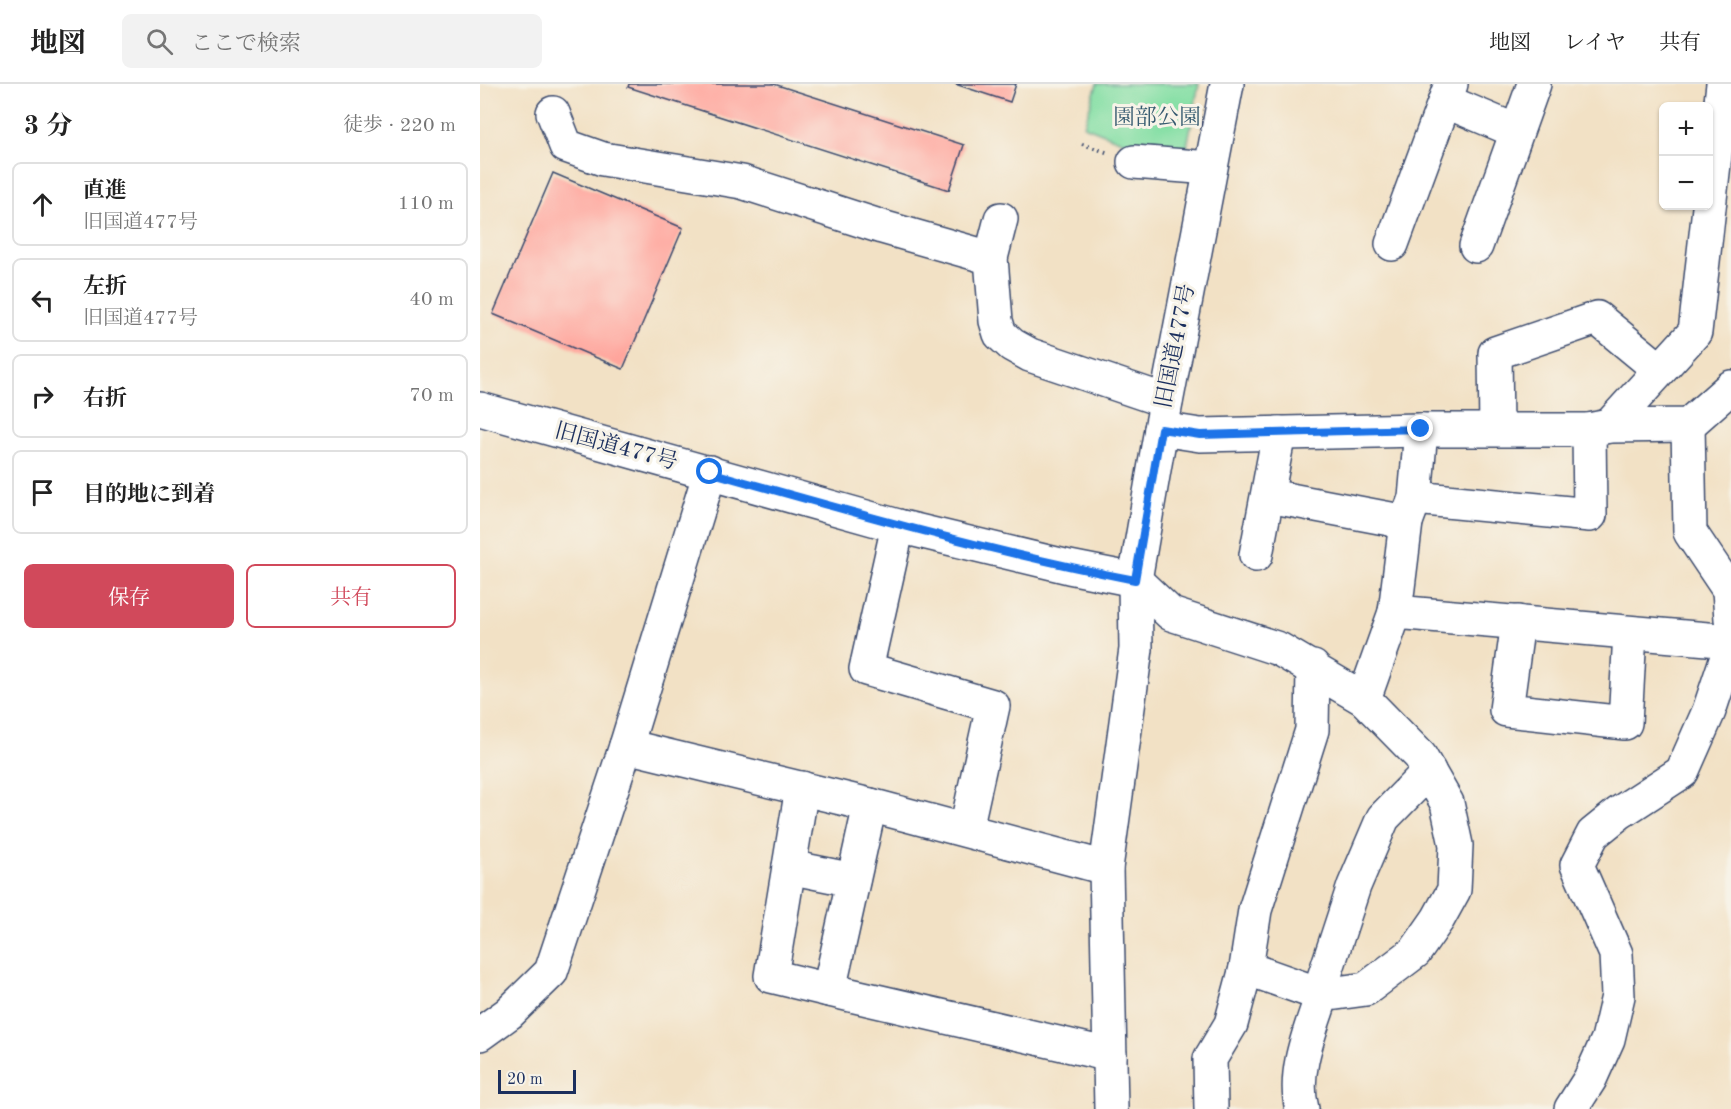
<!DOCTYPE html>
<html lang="ja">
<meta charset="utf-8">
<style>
body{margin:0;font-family:"Old Standard TT","Noto Serif JP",serif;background:#f2f2f2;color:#222}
.controls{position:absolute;right:18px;top:18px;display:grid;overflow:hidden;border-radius:9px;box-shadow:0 2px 4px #0004}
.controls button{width:54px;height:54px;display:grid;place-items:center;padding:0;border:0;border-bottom:2px solid #e0e0e0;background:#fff;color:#222;font:30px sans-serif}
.scale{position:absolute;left:18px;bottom:15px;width:78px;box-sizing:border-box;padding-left:6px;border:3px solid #1b2f5e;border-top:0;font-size:16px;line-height:21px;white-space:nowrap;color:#1b2f5e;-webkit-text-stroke:4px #f7f3e8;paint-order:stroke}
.stop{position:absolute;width:18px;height:18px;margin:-14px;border:4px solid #1a73e8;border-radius:50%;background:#fff}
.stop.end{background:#1a73e8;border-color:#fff;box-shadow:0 2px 6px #0008}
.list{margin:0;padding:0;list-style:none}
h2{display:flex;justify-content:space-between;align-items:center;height:78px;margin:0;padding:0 24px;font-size:26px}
h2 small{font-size:20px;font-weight:400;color:#767676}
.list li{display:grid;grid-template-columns:39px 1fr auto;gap:18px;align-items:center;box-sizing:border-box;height:84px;margin:0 12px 12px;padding:0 12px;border:2px solid #e0e0e0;border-radius:9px}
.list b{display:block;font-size:22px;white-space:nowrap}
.list p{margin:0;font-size:20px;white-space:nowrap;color:#767676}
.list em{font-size:20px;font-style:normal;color:#767676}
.actions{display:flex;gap:12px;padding:18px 24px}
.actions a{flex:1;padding:14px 0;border:2px solid #d1495b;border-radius:9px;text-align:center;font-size:21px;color:#d1495b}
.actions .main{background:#d1495b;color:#fff}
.icon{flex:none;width:33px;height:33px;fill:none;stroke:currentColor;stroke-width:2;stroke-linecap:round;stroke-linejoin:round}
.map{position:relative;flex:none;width:1251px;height:1025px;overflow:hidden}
header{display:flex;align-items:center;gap:36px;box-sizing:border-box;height:84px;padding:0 30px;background:#fff;border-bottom:2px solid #e0e0e0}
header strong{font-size:28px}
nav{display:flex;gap:33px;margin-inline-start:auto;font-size:21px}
.search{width:420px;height:54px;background:#f2f2f2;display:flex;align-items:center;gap:15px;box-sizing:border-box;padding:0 21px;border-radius:9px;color:#767676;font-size:22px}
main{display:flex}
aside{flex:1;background:#fff}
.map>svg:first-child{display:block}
.green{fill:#85dfa5;stroke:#508782;stroke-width:1.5}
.building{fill:#ffa59c}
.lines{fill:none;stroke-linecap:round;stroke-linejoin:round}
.minor-casing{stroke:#3b4a6d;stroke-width:36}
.path{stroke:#3b4a6d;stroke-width:4;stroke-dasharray:1.5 4.5;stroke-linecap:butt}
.minor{stroke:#fff;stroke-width:33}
.route{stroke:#1a73e8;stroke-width:8}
.labels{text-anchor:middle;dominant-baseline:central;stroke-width:6;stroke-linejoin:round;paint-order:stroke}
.park-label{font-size:22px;fill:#365b70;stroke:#f7f3e8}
.street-label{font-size:22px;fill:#1b2f5e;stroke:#f7f3e8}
</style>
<header>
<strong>地図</strong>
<div class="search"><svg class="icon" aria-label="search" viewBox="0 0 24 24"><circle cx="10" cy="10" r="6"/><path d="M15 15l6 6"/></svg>ここで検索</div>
<nav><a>地図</a><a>レイヤ</a><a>共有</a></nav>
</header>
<main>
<aside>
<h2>3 分<small>徒歩 · 220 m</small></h2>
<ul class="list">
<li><svg class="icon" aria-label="ahead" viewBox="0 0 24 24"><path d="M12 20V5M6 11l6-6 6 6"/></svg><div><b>直進</b><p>旧国道477号</p></div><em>110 m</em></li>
<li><svg class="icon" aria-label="left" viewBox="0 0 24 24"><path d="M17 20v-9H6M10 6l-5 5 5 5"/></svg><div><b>左折</b><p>旧国道477号</p></div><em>40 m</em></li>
<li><svg class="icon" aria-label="right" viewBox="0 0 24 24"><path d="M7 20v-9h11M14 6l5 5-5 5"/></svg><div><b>右折</b></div><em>70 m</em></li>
<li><svg class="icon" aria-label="arrive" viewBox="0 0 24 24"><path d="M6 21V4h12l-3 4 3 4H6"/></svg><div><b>目的地に到着</b></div></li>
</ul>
<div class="actions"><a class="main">保存</a><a>共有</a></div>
</aside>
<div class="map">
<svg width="1251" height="1025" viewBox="0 0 1251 1025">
<rect width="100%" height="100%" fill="#f7f3e8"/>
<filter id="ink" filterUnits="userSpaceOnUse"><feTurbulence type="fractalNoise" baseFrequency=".0167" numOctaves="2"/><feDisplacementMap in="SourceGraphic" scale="12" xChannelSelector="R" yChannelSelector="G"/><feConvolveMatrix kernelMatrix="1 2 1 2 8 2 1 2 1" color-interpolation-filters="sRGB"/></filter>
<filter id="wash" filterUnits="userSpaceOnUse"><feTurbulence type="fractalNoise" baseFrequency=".008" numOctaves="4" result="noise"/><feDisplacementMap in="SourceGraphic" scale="24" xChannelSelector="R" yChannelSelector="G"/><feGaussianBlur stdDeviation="1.35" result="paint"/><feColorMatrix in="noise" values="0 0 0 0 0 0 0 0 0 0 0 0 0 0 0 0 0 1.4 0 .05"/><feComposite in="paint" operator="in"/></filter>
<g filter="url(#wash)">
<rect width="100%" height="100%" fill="#f2e1c5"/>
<path class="green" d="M617,0H719L705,73L657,63L604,42Z"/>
<g id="blocks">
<g class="building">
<path d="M149,0H294L484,61L469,106L148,3Z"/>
<path d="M475,0H536L530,18Z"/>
<path d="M73,89L203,144L143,285L13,230Z"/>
</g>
</g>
</g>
<g filter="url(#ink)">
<use href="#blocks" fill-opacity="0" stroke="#3b4a6d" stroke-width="1.5"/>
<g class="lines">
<defs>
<g id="minor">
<path d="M965,17L1036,47"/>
<path d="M73,29L86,62L123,75L262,98L402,143L511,174"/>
<path d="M654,78L730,84"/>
<path d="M521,135L511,174L516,237L520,250L532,261L550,271L686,317"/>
<path d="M912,160L971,0"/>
<path d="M996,162L1054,0"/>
<path d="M0,325L418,442L589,483L655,496"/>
<path d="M1208,341L1210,448L1249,506L1251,535"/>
<path d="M1129,342L1215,248L1243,0"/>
<path d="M681,345L720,351L941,346H1109L1129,342L1208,341L1251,303"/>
<path d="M1016,345L1015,269L1117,234L1180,286"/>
<path d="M941,346L935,414L926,438L915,528L1251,557"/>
<path d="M789,412L926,438"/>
<path d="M935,414L1110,431L1109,346"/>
<path d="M418,442L386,585L513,622L486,745"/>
<path d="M776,471L799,349"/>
<path d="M655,496L691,530L799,565L884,615L940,672L967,719L976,761L974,806L958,835L935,868L886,905L842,911C831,945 812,988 822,1025"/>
<path d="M1038,538L1026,626L1145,639L1150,549"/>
<path d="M833,583L832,646L775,826L766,884L842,911"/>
<path d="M884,615L915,528"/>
<path d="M146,662L390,721L626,784"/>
<path d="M322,704L291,892L349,906"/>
<path d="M390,721L349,906L630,971"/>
<path d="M309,783L373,796"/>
<path d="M839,909L874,802L903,734L949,687"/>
<path d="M0,950L29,929L71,888L146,662L230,388"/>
<path d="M631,1025L626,784L656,565L655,496L681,345L747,0"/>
<path d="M731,1025L730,975L751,940L766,884"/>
<path d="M1091,1025L1110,995L1128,955L1138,912L1136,870L1097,781L1113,750L1139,729L1202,688L1229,627L1251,561"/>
</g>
</defs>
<use href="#minor" class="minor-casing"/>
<path class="path" d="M602,60L629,69"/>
<use href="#minor" class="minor"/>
</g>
</g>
<g class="lines" filter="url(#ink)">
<path class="route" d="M230,388C371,428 511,468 655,496L681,345L720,351L941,345"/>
</g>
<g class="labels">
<g class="park-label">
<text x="677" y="34">園部公園</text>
</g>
<g class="street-label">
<text transform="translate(696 262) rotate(-79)">旧国道477号</text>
<text transform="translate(136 363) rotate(15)">旧国道477号</text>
</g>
</g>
</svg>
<div class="controls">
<button>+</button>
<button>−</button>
</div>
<div class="scale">20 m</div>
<div class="stop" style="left:230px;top:388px"></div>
<div class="stop end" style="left:941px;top:345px"></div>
</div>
</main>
